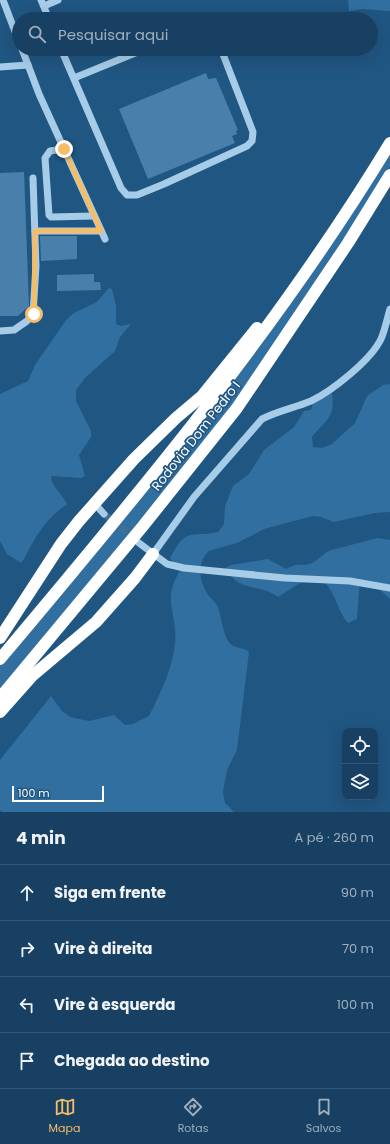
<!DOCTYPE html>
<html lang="pt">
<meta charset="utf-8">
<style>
body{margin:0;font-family:Poppins,sans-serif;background:#254b6b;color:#f1f3f6}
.controls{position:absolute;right:12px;bottom:12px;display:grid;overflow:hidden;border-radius:8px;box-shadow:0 4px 16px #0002}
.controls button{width:36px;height:36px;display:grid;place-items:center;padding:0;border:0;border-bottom:1px solid #365977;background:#184062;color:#f1f3f6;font:20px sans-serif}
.scale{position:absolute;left:12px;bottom:10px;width:92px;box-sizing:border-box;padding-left:4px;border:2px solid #fff;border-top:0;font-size:11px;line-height:14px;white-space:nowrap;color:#fff;-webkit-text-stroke:3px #205682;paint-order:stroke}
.stop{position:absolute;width:12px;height:12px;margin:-9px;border:3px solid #f6bd68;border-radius:50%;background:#fff}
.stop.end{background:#f6bd68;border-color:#fff;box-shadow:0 1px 4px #0008}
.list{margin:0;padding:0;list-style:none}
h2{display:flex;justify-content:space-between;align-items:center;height:52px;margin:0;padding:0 16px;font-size:17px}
h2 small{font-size:13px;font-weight:400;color:#9fafbe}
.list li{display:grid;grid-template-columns:26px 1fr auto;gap:12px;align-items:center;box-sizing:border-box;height:56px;padding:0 16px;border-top:1px solid #365977}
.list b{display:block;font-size:15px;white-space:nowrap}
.list em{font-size:13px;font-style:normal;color:#9fafbe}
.icon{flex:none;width:22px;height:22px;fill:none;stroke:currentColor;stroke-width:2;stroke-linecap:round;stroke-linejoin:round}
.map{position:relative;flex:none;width:390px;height:812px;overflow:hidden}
.search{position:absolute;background:#184062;box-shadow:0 4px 16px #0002;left:12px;right:12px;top:12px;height:44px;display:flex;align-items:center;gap:10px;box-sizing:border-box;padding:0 14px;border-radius:22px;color:#9fafbe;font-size:15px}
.sheet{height:276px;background:#184062}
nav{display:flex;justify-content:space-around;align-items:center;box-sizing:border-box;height:56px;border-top:1px solid #365977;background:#184062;font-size:11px;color:#9fafbe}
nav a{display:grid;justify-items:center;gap:2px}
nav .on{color:#f6bd68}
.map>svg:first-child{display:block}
.green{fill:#306f9f}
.building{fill:#4980ab}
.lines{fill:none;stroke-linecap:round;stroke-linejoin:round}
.minor-tunnel{stroke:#416f95;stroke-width:7;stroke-dasharray:7 3.5;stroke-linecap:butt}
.minor{stroke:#a7cce8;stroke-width:7}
.highway{stroke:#fff;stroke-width:12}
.route{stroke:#f6bd68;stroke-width:5}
.labels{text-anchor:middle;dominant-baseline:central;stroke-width:3.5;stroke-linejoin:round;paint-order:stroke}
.street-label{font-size:13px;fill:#fff;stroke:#205682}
</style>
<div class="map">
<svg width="390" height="812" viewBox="0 0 390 812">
<rect width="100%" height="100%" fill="#205682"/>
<g class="green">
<path d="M348,0H390V11L362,9L349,11Z"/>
<path d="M390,149V167L376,191L230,411L0,693V665L137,500Z"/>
<path d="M109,288L112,289L116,306V324L121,326L131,324L120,337L115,351L86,377L76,390V401L91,431V437L79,455L85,476L81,478L51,476C51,487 63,494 67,504C52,515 41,527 32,544C28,550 26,557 21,563L7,554L0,541V394L28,381L35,365L66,320L74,313L97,302Z"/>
<path d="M390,384V512L375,513L334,522L321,517L313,516L264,529L237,543L209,551C196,563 199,582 209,596C212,600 217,603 218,608C222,618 223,639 232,645C238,649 244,647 249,652L237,750L227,770L223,792L225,803L234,812H2L0,810V760L51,696L62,711L70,717L89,721L114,715L125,725L133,724L149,716C160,695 173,667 175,643C178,614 161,600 180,571L170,558C187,526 190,538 218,532L224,524L225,506L233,486L249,474L264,450L294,427L304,411L311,410L315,398L322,392L332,394C336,417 325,421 312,437L313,447L322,448L332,444L355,423L367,396L383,385Z"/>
<path d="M378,538L390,540V599L377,587L360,580L357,619L348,623C336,609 336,591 321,579L300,583L278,597C265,586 246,590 234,579C231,577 229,573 226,570L227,567L231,565L268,559L286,569C298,562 302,567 312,563C319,560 323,553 331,550Z"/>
</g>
<g class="building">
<path d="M206,73L208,79L216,78L238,130L236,131L237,134L232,136L235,143L148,179L119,109Z"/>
<path d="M24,172L29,306L18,316H0V173Z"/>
<path d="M40,236H77V259L41,261Z"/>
<path d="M94,274V282H100L101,290L57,291V275Z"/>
</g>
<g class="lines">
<path class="minor-tunnel" d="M104,514L135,539"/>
<g class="minor">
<path d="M3,0L19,42"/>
<path d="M41,0L49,19"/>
<path d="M44,6L58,0"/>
<path d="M22,49L39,94L105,239"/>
<path d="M61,49L121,188L127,195H137L164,184L247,146L252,141L253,132L221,49"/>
<path d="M0,67L28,65"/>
<path d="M74,78L145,49"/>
<path d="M64,149L50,151L45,158L49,215L51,217L94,216"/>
<path d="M35,231H101"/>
<path d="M0,331L14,330L27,321L33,314L36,266L33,178"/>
<path d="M95,504L104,514"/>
<path d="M139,543L167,564L184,568L285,578L350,581L390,588"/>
<path d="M153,554L194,497L262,419C278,411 294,408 311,401C332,391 371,360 381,339C385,330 387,319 390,309"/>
</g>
<g class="highway">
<path d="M0,638L61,544L79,521L134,459L176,418L202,396L257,328"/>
<path d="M0,659C139,494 278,328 390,143"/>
<path d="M0,698L143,526L237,408L348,243L390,175"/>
<path d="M0,712L32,676L96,622L135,578L153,554"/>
</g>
</g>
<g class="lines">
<path class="route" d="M34,314L35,231H101L64,149"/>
</g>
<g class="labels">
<g class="street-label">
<text transform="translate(196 436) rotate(-52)">Rodovia Dom Pedro I</text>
</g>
</g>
</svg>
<div class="controls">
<button><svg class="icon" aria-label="locate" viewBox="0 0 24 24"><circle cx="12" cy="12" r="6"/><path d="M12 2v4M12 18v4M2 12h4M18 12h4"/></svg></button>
<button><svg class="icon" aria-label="layers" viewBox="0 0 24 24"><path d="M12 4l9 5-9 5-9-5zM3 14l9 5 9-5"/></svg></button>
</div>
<div class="scale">100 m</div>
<div class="stop" style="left:34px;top:314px"></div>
<div class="stop end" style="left:64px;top:149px"></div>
<div class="search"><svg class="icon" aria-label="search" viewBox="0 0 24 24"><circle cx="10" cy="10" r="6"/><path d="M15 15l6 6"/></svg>Pesquisar aqui</div>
</div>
<section class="sheet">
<h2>4 min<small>A pé · 260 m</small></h2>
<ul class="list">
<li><svg class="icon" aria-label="ahead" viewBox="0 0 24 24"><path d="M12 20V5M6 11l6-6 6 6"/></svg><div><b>Siga em frente</b></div><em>90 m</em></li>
<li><svg class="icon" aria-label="right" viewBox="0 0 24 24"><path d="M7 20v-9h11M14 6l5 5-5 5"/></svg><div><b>Vire à direita</b></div><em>70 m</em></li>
<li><svg class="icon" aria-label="left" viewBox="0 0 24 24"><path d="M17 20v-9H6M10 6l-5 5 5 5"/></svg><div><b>Vire à esquerda</b></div><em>100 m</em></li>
<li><svg class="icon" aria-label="arrive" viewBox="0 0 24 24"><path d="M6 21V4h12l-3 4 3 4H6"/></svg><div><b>Chegada ao destino</b></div></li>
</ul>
</section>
<nav>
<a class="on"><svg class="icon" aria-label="map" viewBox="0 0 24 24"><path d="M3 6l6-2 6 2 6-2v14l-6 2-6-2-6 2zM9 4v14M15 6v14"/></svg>Mapa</a>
<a><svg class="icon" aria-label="directions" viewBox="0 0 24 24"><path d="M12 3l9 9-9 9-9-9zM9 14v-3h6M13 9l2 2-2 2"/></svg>Rotas</a>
<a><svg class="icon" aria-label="saved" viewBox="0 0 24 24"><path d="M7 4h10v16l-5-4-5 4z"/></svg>Salvos</a>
</nav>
